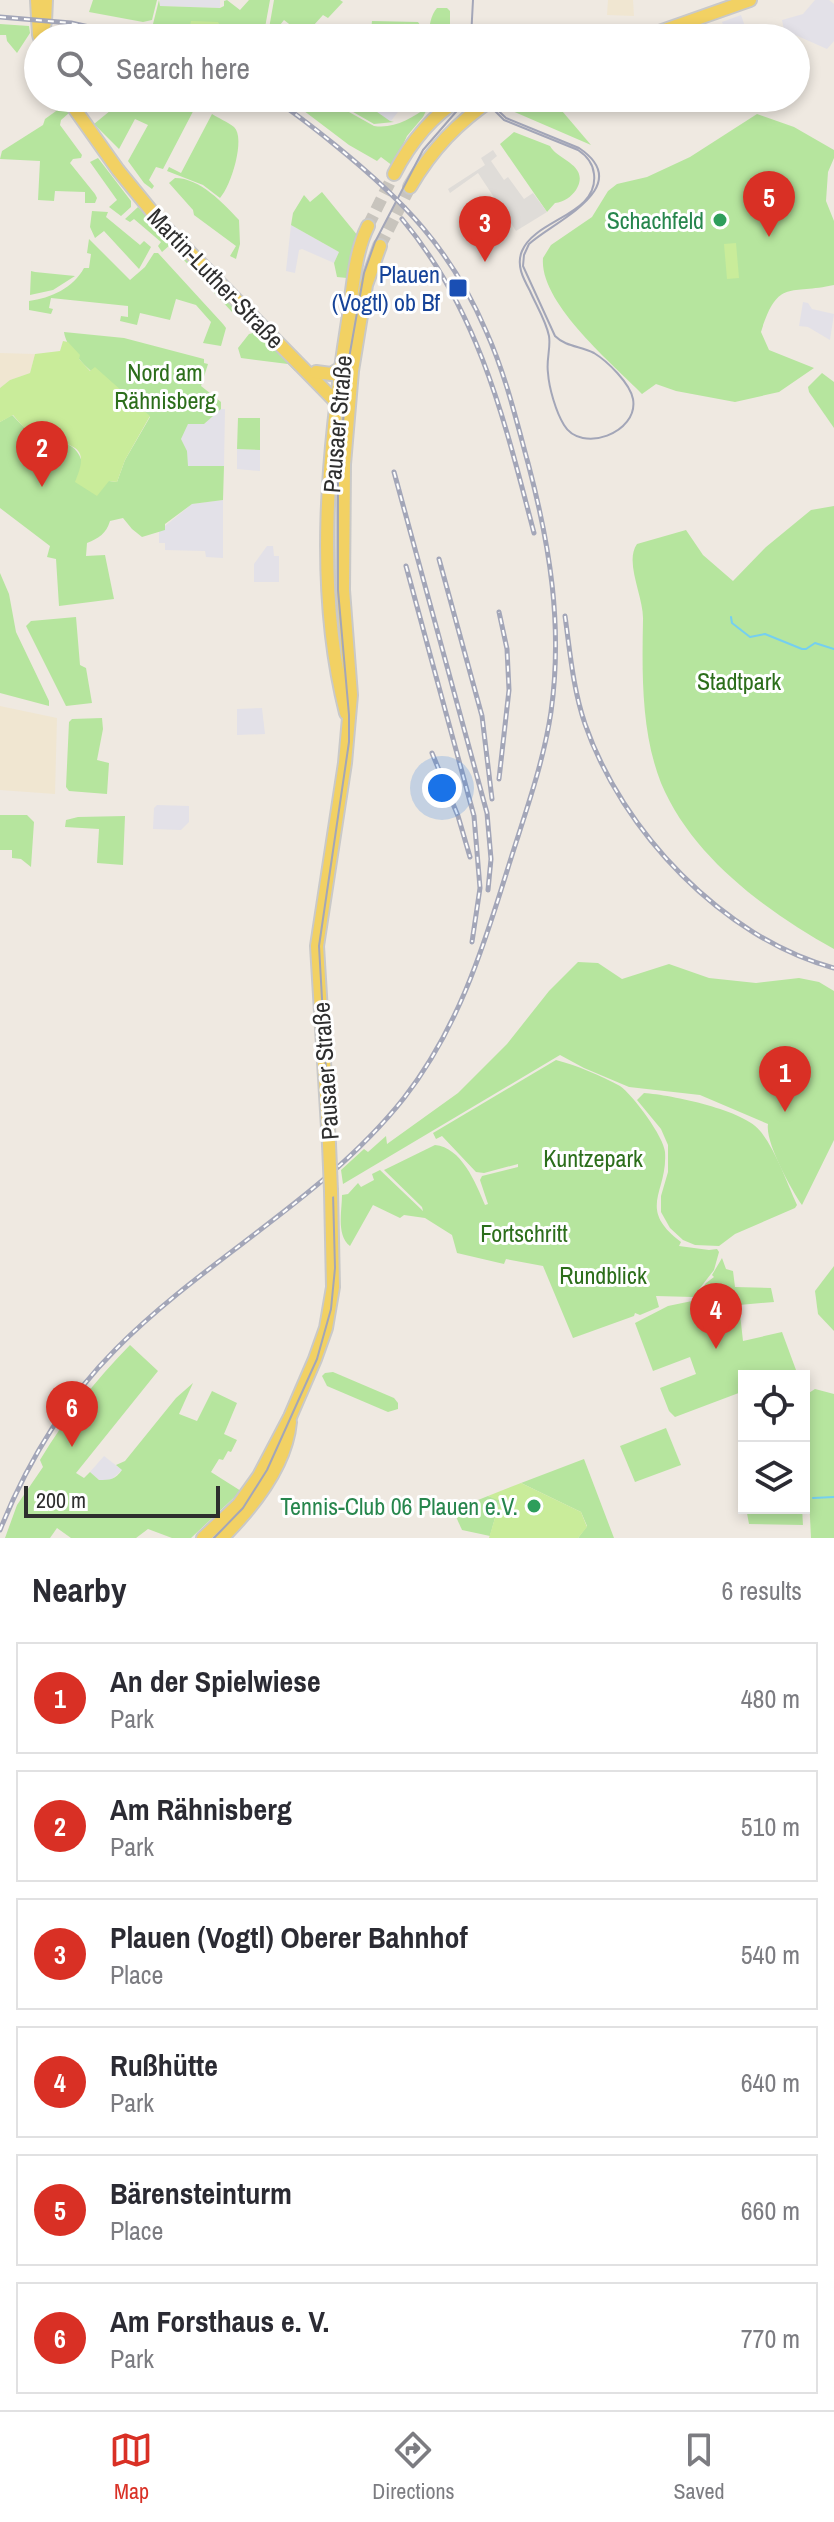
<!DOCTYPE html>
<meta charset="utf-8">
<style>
body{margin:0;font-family:"Archivo Narrow",sans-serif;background:#f2f2f3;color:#2b2b33}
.controls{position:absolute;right:24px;bottom:24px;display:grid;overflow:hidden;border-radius:0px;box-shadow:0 4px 12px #0003}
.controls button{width:72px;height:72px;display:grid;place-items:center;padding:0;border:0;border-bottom:2px solid #e1e1e2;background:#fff;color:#2b2b33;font:40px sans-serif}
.scale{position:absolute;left:24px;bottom:20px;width:196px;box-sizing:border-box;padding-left:8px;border:4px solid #2e2e2e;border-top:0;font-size:22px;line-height:28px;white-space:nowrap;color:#2e2e2e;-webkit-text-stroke:6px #fff;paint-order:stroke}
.you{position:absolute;left:442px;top:788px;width:28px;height:28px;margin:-20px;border:6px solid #fff;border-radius:50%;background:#1a73e8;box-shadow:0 0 0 12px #1a73e833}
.badge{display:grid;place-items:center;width:52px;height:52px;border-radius:50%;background:#d93025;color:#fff;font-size:26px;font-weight:700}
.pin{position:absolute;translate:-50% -66px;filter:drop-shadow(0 2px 4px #0008)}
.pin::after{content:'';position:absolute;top:42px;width:28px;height:24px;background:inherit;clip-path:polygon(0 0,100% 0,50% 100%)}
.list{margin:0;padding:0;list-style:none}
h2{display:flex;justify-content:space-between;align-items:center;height:104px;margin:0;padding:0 32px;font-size:34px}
h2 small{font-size:26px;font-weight:400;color:#7c7c81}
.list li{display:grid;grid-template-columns:52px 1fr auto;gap:24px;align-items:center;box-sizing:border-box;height:112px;margin:0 16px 16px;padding:0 16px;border:2px solid #e1e1e2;border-radius:0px}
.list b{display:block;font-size:30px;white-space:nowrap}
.list p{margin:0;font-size:26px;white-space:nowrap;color:#7c7c81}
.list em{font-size:26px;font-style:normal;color:#7c7c81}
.icon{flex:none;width:44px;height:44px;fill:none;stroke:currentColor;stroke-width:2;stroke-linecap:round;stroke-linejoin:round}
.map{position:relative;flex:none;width:834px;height:1538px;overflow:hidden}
.search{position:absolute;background:#fff;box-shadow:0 4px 12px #0003;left:24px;right:24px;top:24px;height:88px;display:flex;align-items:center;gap:20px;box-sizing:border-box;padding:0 28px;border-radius:44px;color:#7c7c81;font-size:30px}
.sheet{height:872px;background:#fff}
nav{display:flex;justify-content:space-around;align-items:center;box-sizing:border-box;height:112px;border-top:2px solid #e1e1e2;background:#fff;font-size:22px;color:#7c7c81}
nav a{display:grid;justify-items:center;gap:4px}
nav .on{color:#d93025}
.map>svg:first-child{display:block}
.industrial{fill:#e3e1e8}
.education{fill:#f0e6d1}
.green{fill:#b6e59e}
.pitch{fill:#c9ec9a}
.plaza{fill:#dfdcd8}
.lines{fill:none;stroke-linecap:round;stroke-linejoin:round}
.stream{stroke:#75cff0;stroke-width:2}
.major-tunnel{stroke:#c8c4bd;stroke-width:12;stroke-dasharray:12 6;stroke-linecap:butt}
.major-casing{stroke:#c9c9c9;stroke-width:16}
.major{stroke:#f2d163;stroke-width:12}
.tram{stroke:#a3a6b8;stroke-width:2}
.rail-casing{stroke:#a3a6b8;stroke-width:5}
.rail{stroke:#fff;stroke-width:2;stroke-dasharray:6;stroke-linecap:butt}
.major-bridge-casing{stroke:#c9c9c9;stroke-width:16;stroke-linecap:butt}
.major-bridge{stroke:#f2d163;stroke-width:12}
.leisure-dot{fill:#2e9e5b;stroke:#fff;stroke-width:3}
.transit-dot{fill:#1a4fb4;stroke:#fff;stroke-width:3}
.labels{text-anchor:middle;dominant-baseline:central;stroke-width:6;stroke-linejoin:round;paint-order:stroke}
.leisure-label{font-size:24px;fill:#27864d;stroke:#fff;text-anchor:end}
.transit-label{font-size:24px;fill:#164399;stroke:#fff;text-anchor:end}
.street-label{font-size:24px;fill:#2e2e2e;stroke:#fff}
.park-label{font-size:24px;fill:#2c6e1b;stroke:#fff}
</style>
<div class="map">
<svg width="834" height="1538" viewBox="0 0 834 1538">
<rect width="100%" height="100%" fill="#efe9e1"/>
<g class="industrial">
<path d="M160,0H220V8L160,6Z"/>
<path d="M815,0H829L834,4V41L827,49L784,30L782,20L803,14Z"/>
<path d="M741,15L749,38H728L722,22Z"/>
<path d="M357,98H409L390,122Z"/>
<path d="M291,225L339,252L334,263L302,249L299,250L295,273L286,271Z"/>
<path d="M803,302L808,303L812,309L834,314L830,340L808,327L799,326Z"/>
<path d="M221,409H225L224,466H187V451L180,439L188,424H204Z"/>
<path d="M237,449L260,450V471L237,469Z"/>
<path d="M223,500V558L206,557L205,551L165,550V543H159V531L192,504Z"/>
<path d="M267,546H273L274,556H279V582H254V564Z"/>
<path d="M262,708L265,734L237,735V709Z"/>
<path d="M157,805L189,806V822L181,830L153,829L154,808Z"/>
<path d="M104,1456L122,1470L111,1480H99L90,1472Z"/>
</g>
<g class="education">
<path d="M608,0H633L634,16L607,15Z"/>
<path d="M0,353L35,354L30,373L10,380L0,388Z"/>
<path d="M0,706L57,718L55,794L0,790Z"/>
</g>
<g class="green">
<path d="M93,0H157L152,20L143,22L89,12Z"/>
<path d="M159,0L160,6L220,8L224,6V1L227,0L240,10L249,0H270L264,33L254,34V38H196L153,24Z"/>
<path d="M274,0H340L343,2L328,18L323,15L313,26L321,34L318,38H307L284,20L272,35L268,34Z"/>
<path d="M447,8L450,11V38H429C428,29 431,14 437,8Z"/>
<path d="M372,21L418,22L423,29L424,37L404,23L419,35L417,38H370Z"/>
<path d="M0,24L29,26L30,33L17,53L7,41L6,35H0Z"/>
<path d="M604,25L605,38H529L528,34H517L522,28L591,30Z"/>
<path d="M112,98H200L163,169L156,167L149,180L154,186L152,189L144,183L128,161L148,125L135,119L119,149L94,124L116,106Z"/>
<path d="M287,98H324L374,126C395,129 411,118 428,107L423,117L407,136L393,166L381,157L377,161L349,145Z"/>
<path d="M334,98H357L390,121L394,122L374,124L334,101Z"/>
<path d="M551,98L591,145L510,110L506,99Z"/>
<path d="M63,106L69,113L61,120L60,125L82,155L81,158L73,159L70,163L95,194L97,198L95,203H85V192L55,191L54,201L38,200L40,161L0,159L2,151L43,125L45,119Z"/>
<path d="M212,114C218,118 228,122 234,127C246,138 231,186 220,198L203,185L167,171L169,167L181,173Z"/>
<path d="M757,114L794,127L834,150V158L828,172L826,201L834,221V285C789,295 778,278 761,332L769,350L814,368L779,392L735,402L676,391L656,384L642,394C613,364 539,303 543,258L551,245L592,217L608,191L617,184L647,177L690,157Z"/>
<path d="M514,132L550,146C557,160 591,165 576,190C571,197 564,202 555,203L547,212L500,144Z"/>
<path d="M98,158L131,201V207L121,216L109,207L117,200L90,162Z"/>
<path d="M175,178C200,178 223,203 239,220L240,244L236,259L230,256L236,246L194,215L193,210L169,183Z"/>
<path d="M322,192L358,236L347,278L337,277L334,263L339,252L291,225L293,213L304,195L310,202Z"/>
<path d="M138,207L169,241L173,242L235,306L232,312L170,245L162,252L158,246L161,242L134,219L130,222L125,219Z"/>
<path d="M92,211L108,212L106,217L140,245L144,241L151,247L139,269L104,231L95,238L90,227Z"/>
<path d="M89,239L130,280L145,267L154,253H158L223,324L226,328L221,346L203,343L211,322L196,305L176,299L170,320L140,313L137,325L120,321L121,316L128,317V306L51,298L49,308L53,309L51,314L29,310V301C51,298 73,288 84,268H89L91,254L87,253Z"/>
<path d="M31,271L35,272L75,276L53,290L30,295Z"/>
<path d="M64,332L124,338L204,359V363L208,364L201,386L221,402V409L204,424H188L181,439L187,451L188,466H224L223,500L192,504L165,524V530L142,537L132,529L123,518L110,521C106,534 99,538 87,543L86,556L105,555L114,599L59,606L56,559L47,557L50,546L0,508V422L12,415C18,421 25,429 32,433C52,446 75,434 83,465L109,481L117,482L125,460L150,417L95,368L91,371C80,361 66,346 64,332Z"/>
<path d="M257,332L265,334L301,371H295L288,364L241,358L238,348L249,334Z"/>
<path d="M822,373L834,382V428L809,392L808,387Z"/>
<path d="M238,418H260V450L237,449Z"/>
<path d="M834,506V949C766,911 692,857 661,783C641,732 642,673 643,620C644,597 624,562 637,544L686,530L703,555L733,581L766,547L811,510Z"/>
<path d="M0,573L9,594L16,632L49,701V706L0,693Z"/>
<path d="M76,617L80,665L86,668L92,703L66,706L26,626L31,621Z"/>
<path d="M102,718L103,729L97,760L109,763L107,794L69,791L66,787L69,722L72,719Z"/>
<path d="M0,815H27L34,822L31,867L21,859L12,858V850H0Z"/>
<path d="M125,816L123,865L97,863L99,829L65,827L66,820L78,817Z"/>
<path d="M578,962L598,963L622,979L669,964L709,978L756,983L799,978L819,982L834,991V1140L802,1205C791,1189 765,1142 768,1124L700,1095L629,1087L584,1068L560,1055L343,1184L341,1170L364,1149L368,1152L386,1136L387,1144L458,1093L507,1044L549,991Z"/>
<path d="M556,1060C576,1065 602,1076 620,1086C633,1095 664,1137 665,1152C668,1193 636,1208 681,1242L679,1246L709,1250L717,1249L719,1252L714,1270L693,1297L656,1296L659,1307L640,1315L635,1313L634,1316L573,1338L543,1266L506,1259L504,1264L457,1253L452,1235L425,1218L404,1215L400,1218L373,1205L350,1246C336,1235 342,1211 342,1195L348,1194L358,1183L361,1187L374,1180L372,1174L380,1170L423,1211L422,1207L384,1170L435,1145C461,1147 476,1183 485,1205L488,1204L480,1180L482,1176L518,1167V1164L484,1173L476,1172L442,1136L436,1139L433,1133Z"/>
<path d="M644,1093C671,1095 746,1110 761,1132C777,1153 786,1181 797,1205L795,1208L735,1234L719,1246L695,1245L683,1240L670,1228L661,1212V1196L668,1172V1145L661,1129L637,1100Z"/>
<path d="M722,1258L726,1269L733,1271L735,1287L771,1288L774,1302L739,1305L743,1341L782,1332L796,1370L781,1376H744V1391L675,1417L669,1411L660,1388L696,1374L690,1357L653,1371L635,1323L668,1306L692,1301L706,1283L714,1277L712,1275Z"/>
<path d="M834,1266V1331L818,1314L815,1291Z"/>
<path d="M130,1345L158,1371L76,1473L84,1478L90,1472L99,1480C110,1480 115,1480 122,1470L116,1465L125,1461L176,1398L193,1383L179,1414L197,1421L212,1391L237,1403L224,1434L237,1440L231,1452L228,1451L223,1460L219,1459L211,1472L241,1491L191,1538H172L148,1529L136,1538H71L57,1528L50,1538H5L17,1505L43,1467L40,1460C65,1418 96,1380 130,1345Z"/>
<path d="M333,1372L394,1398L398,1403V1409L388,1412L327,1386L322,1376L325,1373Z"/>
<path d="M815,1389L834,1394V1538H811L804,1396Z"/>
<path d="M666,1428L681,1465L635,1482L620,1446Z"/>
<path d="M584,1459L614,1538H578L587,1526L581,1512L521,1483Z"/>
<path d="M488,1496L500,1500L490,1536L462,1530L453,1510Z"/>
<path d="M746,1508H802L803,1525L749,1524Z"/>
</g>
<g class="pitch">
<path d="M191,21L218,22L223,30L222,38H212L189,31Z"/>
<path d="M736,243L739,278L727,279L724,244Z"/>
<path d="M63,341L68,342L80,355L79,359L90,371L95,367L150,416L125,460L117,482L109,481L97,496L75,482C97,435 56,448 31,433C25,429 18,421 13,415L0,422V388L10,380L30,373L35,354L60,351Z"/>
<path d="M521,1483L581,1512L587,1527L578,1538H489L500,1501L488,1496Z"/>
</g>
<path class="plaza" d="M493,150L497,156L491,161L504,180L508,177L524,199L533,193L547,212L516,231L478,173L450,193L448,189L485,165L481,158Z"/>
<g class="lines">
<g class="stream">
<path d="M731,617L732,623L750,637L765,634L802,649H806L815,643L834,649"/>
<path d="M813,1498L834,1497"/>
</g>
<g class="major-tunnel">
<path d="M368,226L394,174"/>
<path d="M380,246L410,187"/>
</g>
<defs>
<g id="major">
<path d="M37,0L39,35"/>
<path d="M40,38L45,22L46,0"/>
<path d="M642,38L750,0"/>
<path d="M67,98L118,170L162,224L340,406"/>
<path d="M394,174C410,143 430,117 461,98"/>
<path d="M410,187C432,149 458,122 494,98"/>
<path d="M316,372L331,374L341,368"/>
<path d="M346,713C314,587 328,448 348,321C353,290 354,254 368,226"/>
<path d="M329,1144L317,946L345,763L351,695L343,590L344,464L352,371L366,285L380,246"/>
<path d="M203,1538L239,1504L259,1476L290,1417L315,1359L326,1328L333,1287L331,1191"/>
<path d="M222,1538C252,1508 286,1466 290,1422"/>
</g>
</defs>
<use href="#major" class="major-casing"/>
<use href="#major" class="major"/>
<g class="tram">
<path d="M471,38L473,0"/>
<path d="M482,98L504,120L578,150C587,156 593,163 594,174C599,215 535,219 522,251C516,265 523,278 530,291C536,305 546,321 549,336C551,348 546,360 548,373C549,388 556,412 564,425C581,454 639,433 633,399C630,383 607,361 594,353C581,346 566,347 555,336L523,266L524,255L529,244C554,221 637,187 579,148L506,118L485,98"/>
<path d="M214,1538L243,1508L267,1470L317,1359L331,1309L335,1268L333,1193L319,946L349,742V715L338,590V481L348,364L364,273L375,242L423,150L468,98"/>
</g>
<defs>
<g id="rail">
<path d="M0,17L71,23L139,38"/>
<path d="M402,219C479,311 504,419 534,533"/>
<path d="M394,472L487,813L491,859L488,890"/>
<path d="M439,559L482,716L492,799"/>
<path d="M406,566L474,816L480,888L472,942"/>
<path d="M565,616C570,652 573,689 585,724C622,831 723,938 834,968"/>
<path d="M432,753L458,816L470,857"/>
<path d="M499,779L509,690L507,649L499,612"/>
<path d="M0,1530C27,1463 65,1400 116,1349C206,1258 324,1199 404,1098C457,1030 482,952 507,871C523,819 543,766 551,712C563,626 550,546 528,463C516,419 505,373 486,331C451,249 403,200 335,145C314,128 294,112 272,98"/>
</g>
</defs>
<use href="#rail" class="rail-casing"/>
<use href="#rail" class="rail"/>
<defs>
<path id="major-bridge" d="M329,1144L331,1191"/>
</defs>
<use href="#major-bridge" class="major-bridge-casing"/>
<use href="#major-bridge" class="major-bridge"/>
</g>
<g class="leisure-dot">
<circle cx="720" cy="220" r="8"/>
<circle cx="534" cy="1506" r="8"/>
</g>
<rect class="transit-dot" x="448" y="278" width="20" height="20" rx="4"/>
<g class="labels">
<g class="leisure-label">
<text x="704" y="220">Schachfeld</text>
<text x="518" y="1506">Tennis-Club 06 Plauen e.V.</text>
</g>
<g class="transit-label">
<text x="440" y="274">Plauen<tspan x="440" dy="28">(Vogtl) ob Bf</tspan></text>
</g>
<g class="street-label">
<text transform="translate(216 278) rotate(46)">Martin-Luther-Straße</text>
<text transform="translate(337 424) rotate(-85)">Pausaer Straße</text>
<text transform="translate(325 1071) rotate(-94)">Pausaer Straße</text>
</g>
<g class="park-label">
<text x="165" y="372">Nord am<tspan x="165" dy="28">Rähnisberg</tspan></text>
<text x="739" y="681">Stadtpark</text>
<text x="593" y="1158">Kuntzepark</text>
<text x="524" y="1233">Fortschritt</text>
<text x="603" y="1275">Rundblick</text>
</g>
</g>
</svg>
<div class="controls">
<button><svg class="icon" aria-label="locate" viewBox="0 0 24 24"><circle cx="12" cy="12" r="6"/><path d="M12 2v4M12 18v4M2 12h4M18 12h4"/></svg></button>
<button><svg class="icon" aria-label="layers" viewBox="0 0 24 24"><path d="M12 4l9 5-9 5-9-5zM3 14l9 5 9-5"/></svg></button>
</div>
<div class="scale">200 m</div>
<div class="you"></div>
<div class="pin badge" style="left:785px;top:1112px">1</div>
<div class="pin badge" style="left:42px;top:487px">2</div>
<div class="pin badge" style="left:485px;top:262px">3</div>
<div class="pin badge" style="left:716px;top:1349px">4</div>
<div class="pin badge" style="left:769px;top:237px">5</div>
<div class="pin badge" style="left:72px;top:1447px">6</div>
<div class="search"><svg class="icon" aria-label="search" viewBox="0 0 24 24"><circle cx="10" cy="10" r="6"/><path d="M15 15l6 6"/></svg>Search here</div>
</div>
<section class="sheet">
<h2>Nearby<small>6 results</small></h2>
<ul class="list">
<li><span class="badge">1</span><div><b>An der Spielwiese</b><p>Park</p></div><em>480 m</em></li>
<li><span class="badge">2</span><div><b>Am Rähnisberg</b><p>Park</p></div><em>510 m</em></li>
<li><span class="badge">3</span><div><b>Plauen (Vogtl) Oberer Bahnhof</b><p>Place</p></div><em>540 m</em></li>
<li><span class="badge">4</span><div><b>Rußhütte</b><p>Park</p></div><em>640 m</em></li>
<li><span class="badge">5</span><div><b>Bärensteinturm</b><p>Place</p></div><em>660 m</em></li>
<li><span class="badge">6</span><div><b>Am Forsthaus e. V.</b><p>Park</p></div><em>770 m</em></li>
</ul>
</section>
<nav>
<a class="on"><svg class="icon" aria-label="map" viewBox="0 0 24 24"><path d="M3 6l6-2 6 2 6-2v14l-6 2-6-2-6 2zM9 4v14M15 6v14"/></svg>Map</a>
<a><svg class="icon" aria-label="directions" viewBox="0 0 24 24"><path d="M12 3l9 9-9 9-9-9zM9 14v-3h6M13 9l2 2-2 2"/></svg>Directions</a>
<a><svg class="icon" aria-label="saved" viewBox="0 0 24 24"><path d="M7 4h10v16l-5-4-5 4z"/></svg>Saved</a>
</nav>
